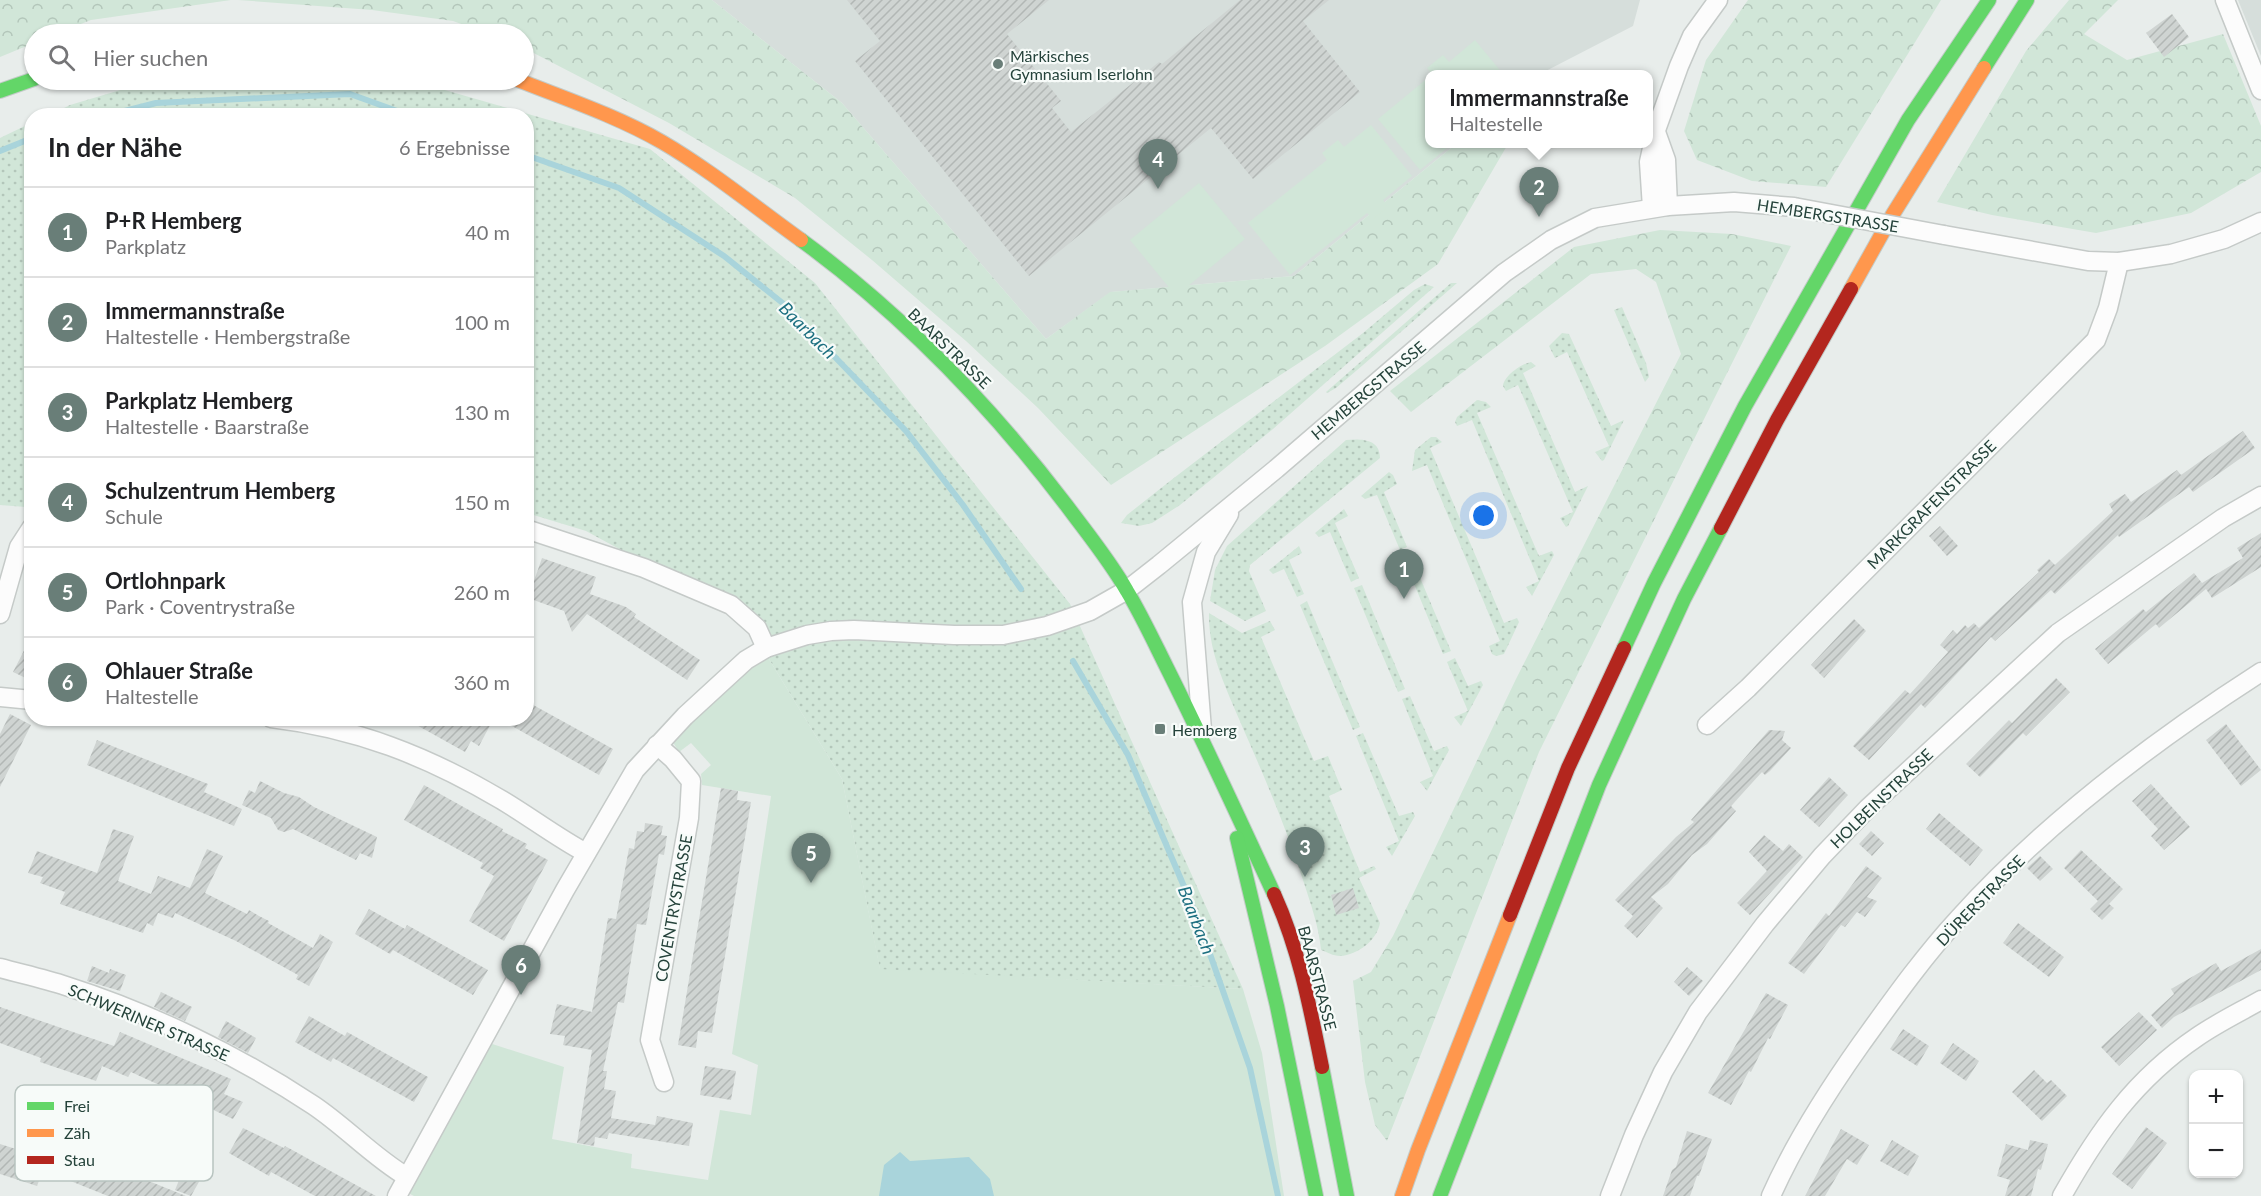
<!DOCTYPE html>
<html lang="de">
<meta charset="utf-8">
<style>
body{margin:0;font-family:Lato,sans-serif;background:#f2f2f2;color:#202124}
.controls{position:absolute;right:18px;bottom:18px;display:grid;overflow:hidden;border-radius:12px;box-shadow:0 2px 4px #0004}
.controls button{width:54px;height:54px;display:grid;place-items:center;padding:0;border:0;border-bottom:2px solid #e0e0e0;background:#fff;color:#202124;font:30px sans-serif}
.you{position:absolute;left:1484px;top:516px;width:21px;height:21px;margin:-15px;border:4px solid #fff;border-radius:50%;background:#1a73e8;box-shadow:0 0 0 9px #1a73e833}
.badge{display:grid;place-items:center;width:39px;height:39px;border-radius:50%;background:#697e78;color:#fff;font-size:20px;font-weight:700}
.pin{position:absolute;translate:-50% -50px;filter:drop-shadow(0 2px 3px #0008)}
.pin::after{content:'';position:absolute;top:32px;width:21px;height:18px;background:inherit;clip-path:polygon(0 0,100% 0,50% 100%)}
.popup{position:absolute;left:1425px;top:70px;width:228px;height:78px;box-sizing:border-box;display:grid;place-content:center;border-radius:12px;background:#fff;filter:drop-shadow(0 2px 4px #0005);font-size:20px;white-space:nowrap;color:#757577}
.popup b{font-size:22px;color:#202124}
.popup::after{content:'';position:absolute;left:50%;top:100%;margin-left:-12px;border:12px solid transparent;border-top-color:#fff}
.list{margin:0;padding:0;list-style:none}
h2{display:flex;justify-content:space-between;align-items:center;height:78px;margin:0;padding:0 24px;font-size:26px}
h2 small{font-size:20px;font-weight:400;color:#757577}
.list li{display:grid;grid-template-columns:39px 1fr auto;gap:18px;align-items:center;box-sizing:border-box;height:90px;padding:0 24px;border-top:2px solid #e0e0e0}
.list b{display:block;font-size:22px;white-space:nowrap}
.list p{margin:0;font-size:20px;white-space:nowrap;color:#757577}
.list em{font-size:20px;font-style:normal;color:#757577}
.icon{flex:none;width:33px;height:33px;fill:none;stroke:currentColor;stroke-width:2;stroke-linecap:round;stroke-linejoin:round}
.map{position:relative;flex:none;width:2261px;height:1196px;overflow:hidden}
.search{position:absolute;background:#fff;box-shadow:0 2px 4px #0004;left:24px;top:24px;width:510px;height:66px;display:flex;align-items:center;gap:15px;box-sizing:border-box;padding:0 21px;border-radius:33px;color:#757577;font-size:22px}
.panel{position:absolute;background:#fff;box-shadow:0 2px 4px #0004;left:24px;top:108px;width:510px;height:618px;border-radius:24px}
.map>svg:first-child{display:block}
.built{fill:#d6dedb}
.grass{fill:url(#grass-dots)}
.forest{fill:url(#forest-crowns)}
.park{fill:#d1e6d8}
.water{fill:#a9d4db}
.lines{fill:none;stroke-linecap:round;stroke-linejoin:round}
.stream{stroke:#a9d4db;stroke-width:6}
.building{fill:url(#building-hatch)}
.street-casing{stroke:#c5cac8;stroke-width:21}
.fast-casing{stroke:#c3cbc8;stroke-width:16}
.slow-casing{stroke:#c3cbc8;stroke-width:16}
.jam-casing{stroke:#c3cbc8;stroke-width:16}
.street{stroke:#fcfcfc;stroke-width:18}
.fast{stroke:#63d668;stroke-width:14}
.slow{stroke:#ff974d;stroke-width:14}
.jam{stroke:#b3261e;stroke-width:14}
.street-bridge-casing{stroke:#c5cac8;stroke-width:21;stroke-linecap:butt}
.street-bridge{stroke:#fcfcfc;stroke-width:18}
.poi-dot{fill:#697e78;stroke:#f7fbf9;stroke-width:2}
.labels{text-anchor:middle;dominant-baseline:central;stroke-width:4.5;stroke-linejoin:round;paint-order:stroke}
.poi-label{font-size:16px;fill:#24423a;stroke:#f7fbf9;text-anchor:start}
.street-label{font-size:16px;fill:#24423a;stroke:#f7fbf9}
.water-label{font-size:18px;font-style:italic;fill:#1c6f80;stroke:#f7fbf9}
.key{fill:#f7fbf9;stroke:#b8c4c0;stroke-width:1.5}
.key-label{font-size:16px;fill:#24423a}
</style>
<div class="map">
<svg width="2261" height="1196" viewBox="0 0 2261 1196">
<defs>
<pattern id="grass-dots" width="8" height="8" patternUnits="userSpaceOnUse" patternTransform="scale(1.5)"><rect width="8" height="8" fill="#d1e6d8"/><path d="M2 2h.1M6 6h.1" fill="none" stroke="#b3c6ba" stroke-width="1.8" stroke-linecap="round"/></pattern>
<pattern id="forest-crowns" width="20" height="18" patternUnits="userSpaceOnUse" patternTransform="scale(1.5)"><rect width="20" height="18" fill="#d1e6d8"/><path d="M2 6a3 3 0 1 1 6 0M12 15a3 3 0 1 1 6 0" fill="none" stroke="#b3c6ba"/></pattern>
<pattern id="building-hatch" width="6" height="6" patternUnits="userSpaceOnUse" patternTransform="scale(1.5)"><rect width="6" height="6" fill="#cfd4d2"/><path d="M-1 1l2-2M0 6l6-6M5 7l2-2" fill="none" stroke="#b2b7b5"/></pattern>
</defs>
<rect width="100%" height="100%" fill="#e8edeb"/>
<g class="built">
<path d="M712,0H1640L1633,26L1540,74H1430V144H1456L1294,276L1111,292L1046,339L842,103Z"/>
<path d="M2238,0H2261V56Z"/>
</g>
<g class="grass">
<path d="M154,80H410L650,149L815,283L1070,604L1243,989L880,970L842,779L764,651L766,648L728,608L586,531L527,513L526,116H48L70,105Z"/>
<path d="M31,123L32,505L26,507L0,505V138Z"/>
<path d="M1451,283H1457L1363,365L1336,388L1327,393L1326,392Z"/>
<path d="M1425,284L1434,287L1273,429L1180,505L1152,523L1139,526L1121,523L1127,515L1170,481L1363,333L1414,290Z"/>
<path d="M1622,307L1646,363L1649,377L1645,382L1614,310Z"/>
<path d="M1562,333L1569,334L1611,426L1624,420L1604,460L1602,461L1595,452L1609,446L1567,352L1555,358L1549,346Z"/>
<path d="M1531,362L1536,366L1523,373L1575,492L1588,486L1568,526L1566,527L1560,518L1573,512L1518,385L1506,391L1503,386C1504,376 1521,364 1531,362Z"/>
<path d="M1477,400L1486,402L1491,407L1477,413L1539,556L1552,551L1554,555L1532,596L1526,587L1539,581L1472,420L1457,426L1455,422L1457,417Z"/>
<path d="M1431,437H1436L1442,442L1430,448L1504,623L1517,618L1519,622L1504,654L1496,656L1492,654L1489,646L1500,641L1427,465L1412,471L1415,450Z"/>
<path d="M1346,440C1360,439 1380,438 1380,458L1250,565L1249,571L1266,611L1245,621L1210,601L1215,570L1227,546Z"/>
<path d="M1389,472L1393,475L1397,484L1384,492L1407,547L1400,550L1377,495L1365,499L1361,496Z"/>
<path d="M1344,509L1348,516L1335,523L1359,578L1351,582L1330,532L1319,537L1315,533Z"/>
<path d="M1299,546L1302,553L1289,560L1304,594L1297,597L1284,569L1273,574L1269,570Z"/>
<path d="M1410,554L1451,651L1443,654L1403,557Z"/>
<path d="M1362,585L1405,689L1398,692L1354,588Z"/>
<path d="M1307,601L1360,727L1353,730L1300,605Z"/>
<path d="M1209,613L1242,633L1270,621L1275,630L1261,637L1314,761L1328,756L1342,790L1329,796L1360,872L1374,866L1376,869L1359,878L1380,923C1377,940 1358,955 1340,956C1333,956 1327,952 1321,950C1319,927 1311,905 1304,883C1287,830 1265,778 1242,726C1227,690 1208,653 1209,613Z"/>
<path d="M1455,658L1468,686L1481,681L1483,685L1461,726L1454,717L1468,711L1447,662Z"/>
<path d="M1410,696L1434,751L1447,746L1449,750L1427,791L1420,782L1433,776L1402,699Z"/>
<path d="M1363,733L1399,816L1413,812L1415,816L1392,856L1386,847L1399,841L1356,736Z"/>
</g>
<g class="forest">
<path d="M0,0H231L91,20L55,34H34V43L0,57Z"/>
<path d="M238,0H712L842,103L1046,339L1110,292L1294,276L1456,144H1508L1438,264L1325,346L1111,485L1038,408L966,341L872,260L795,198L669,123L524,48V34H489L453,21L372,10Z"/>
<path d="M1748,0H1941L1826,187L1752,181L1697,160L1684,131L1706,60Z"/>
<path d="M2069,0H2118L2084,34L2127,60L2223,34L2261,126V172L2191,213L2096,233L1992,215L1937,202L2026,51Z"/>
<path d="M1660,230L1732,234L1791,246L1714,399L1539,752L1387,1141L1375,1125L1365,1082L1353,981L1371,972L1393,936L1516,679L1681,354L1656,282L1636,269L1591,274L1411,412L1390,391L1574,247Z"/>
</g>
<g class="park">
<path d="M1475,40L1503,74H1432L1427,68L1443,55L1449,62Z"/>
<path d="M1429,77L1430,144H1452L1420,170L1378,119Z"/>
<path d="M1371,125L1412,176L1383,200L1388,207L1373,219L1367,213L1290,275L1248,223L1327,160L1322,153L1338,140L1344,147Z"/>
<path d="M1199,183L1245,239L1176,296L1130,240Z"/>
<path d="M764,651L842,779L880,969L1243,989L1262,1053L1284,1196H414L402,1190L483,1041L564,1067L552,1139L632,1154L631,1168L708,1180L720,1110L751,1115L758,1065L732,1054L771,796L702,785L701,774L711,765L691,743L679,752L671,739Z"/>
</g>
<path class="water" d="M900,1152L910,1161L969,1157L990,1179L994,1196H879L884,1165Z"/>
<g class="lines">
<g class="stream">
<path d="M105,116L156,103L350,94L411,116"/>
<path d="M0,151L32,138"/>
<path d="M526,155L619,188L724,256L785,305L906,431L963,505L1021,589"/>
<path d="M1073,661L1128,755L1197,917L1250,1068L1278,1196"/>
</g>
</g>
<g class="building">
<path d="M847,0H1049L1007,34L1061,101L1052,108L1071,132L1159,62L1162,64L1240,0H1329L1303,21L1360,92L1253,179L1211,128L1029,276L855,61L880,41Z"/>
<path d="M2172,14L2189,37L2164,57L2146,33Z"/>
<path d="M2243,431L2255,448L2193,492L2189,487L2119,537L2118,535L2055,594L2051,590L1995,641L1991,637L1925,708L1921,704L1869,760L1853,746L1905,690L1910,694L1948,652L1940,645L1953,630L1957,634L1965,625L1968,628L1974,623L1979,628L2039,572L2037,570L2049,559L2055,565L2113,511L2109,504L2125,494L2131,502L2177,470L2181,475Z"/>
<path d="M1940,526L1958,546L1947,556L1929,536Z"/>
<path d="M2261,533V567L2212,598L2206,589L2159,628L2156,624L2108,664L2095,649L2143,609L2146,612L2194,573L2202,583L2243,558L2237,548Z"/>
<path d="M542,558L596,577L590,594L626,607L636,614L634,617L700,660L687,680L587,614L572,632L564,611L528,598Z"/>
<path d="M1854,619L1866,631L1824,678L1811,665Z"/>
<path d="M32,635V681L13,672Z"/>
<path d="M2056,678L2070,692L2026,736L2023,733L1980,777L1966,764L2009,720L2012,723Z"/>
<path d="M526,701L613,749L599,775L498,718H526Z"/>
<path d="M10,714L31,725L0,787V734Z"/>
<path d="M404,718H494L479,746L471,741L465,752Z"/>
<path d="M2226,724L2261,770L2241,786L2206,740Z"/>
<path d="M1769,730L1785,731L1782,740L1791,748L1770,771L1765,775L1762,772L1731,806L1736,811L1707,844L1692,855L1668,884L1651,897L1663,908L1637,938L1624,926L1633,916L1615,900L1676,837L1694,822L1691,820Z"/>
<path d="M97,740L208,784L204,792L242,809L234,826L87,765Z"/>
<path d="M1829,777L1848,795L1819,827L1800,810Z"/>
<path d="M260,781L284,793L299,797L314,807L377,837L372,858L360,853L356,860L293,829L284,832L278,830L271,818L242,805L249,790L255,793Z"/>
<path d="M2151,784L2190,827L2164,850L2151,836L2158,829L2132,801Z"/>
<path d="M424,785L503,829L502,831L527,844L525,848L548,860L504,941L469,921L494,876L480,868L483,863L404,820Z"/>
<path d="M721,788L738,791L737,800L751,802L712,1033L698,1031L696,1048L678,1045Z"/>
<path d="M1939,813L1983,850L1970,866L1926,829Z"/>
<path d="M645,823L663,826L661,835L667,836L664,855L659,854L646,925L637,924L624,1003L618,1002L603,1071H607L604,1089L616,1091L611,1118L655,1125L657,1116L693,1123L689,1146L609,1133L607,1139L595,1137L594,1146L577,1143L592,1050L563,1045L565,1036L550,1034L557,1004L592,1012L608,918L616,919L629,848L634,849L637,831L644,832Z"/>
<path d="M113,829L134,836L118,881L151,894L158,876L190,888L207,849L223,856L205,893L247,914L249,910L259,916L269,921L268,923L313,948L320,934L333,942L309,986L296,979L298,975L236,941L175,913L173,918L158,913L153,926L147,923L143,933L60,904L65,892L40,883L43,877L28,873L37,851L97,873Z"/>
<path d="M1871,831L1884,843L1872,856L1859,844Z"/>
<path d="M1764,835L1783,851L1789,844L1803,857L1750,915L1737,903L1767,871L1749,852Z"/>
<path d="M2081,850L2123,889L2109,904L2114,908L2102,920L2090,909L2098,901L2064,868Z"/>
<path d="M2040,856L2053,869L2040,881L2027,868Z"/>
<path d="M1866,866L1882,878L1867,897L1877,901L1865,917L1857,912L1845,927L1841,925L1804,974L1788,963L1826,913L1829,916Z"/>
<path d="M1353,888L1359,908L1336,915L1331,895Z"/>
<path d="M369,909L405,929L407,925L488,970L473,995L393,950L390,954L355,934Z"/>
<path d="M2018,923L2064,957L2049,977L2003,943Z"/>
<path d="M2261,949V970L2174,1017L2162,1028L2151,1015L2174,994L2171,989L2216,963L2221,971Z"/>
<path d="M92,966L109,973L110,969L126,975L120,991L87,981Z"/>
<path d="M1687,967L1703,981L1689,996L1674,982Z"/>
<path d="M161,992L192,1007L185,1021L154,1007Z"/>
<path d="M1766,993L1788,1005L1770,1039L1768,1038L1751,1072L1749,1071L1731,1105L1708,1093Z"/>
<path d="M0,1007L114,1046L120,1032L231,1079L224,1094L243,1102L233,1119L131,1072L128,1077L102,1066L96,1081L40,1062L41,1058L0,1043Z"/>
<path d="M2139,1012L2157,1030L2119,1066L2101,1047Z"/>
<path d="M309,1016L345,1036L347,1032L428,1077L414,1102L333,1058L331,1062L295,1042Z"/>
<path d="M226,1021L256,1038L248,1053L218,1037Z"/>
<path d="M1903,1029L1929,1046L1917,1066L1890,1049Z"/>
<path d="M1953,1043L1979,1061L1966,1081L1940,1063Z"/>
<path d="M705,1066L736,1071L731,1100L700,1095Z"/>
<path d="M2034,1070L2047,1083L2051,1080L2067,1096L2042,1121L2012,1092Z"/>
<path d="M2146,1127L2167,1143L2132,1189L2112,1174Z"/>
<path d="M243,1128L284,1148L285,1146L376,1196H315L271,1172L269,1176L229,1153Z"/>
<path d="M1841,1129L1869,1145L1857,1165L1847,1159L1825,1196H1805Z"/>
<path d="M1687,1131L1712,1139L1699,1176H1697L1690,1196H1663L1672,1170L1676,1167Z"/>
<path d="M22,1140L62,1154L64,1147L186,1196H108L43,1170L37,1186L0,1174V1144L19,1150Z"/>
<path d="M1892,1140L1919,1156L1908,1176L1880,1161Z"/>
<path d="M2030,1140L2048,1144L2041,1170L2038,1169L2031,1196H2005L2010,1180L1997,1176L2006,1144L2028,1150Z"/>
<path d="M182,1173L200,1180L191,1196L175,1190Z"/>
</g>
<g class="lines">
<defs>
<g id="street">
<path d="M2225,0L2261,90"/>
<path d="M1656,132L1666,160L1668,206"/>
<path d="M1652,208L1649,162L1656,130L1679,66L1692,36L1718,0"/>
<path d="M1944,235L2088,261L2119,262L2171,254L2224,239L2261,222"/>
<path d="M526,529L644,568L731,605L757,628L766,648"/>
<path d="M0,614L19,547L32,527"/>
<path d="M0,697L32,700"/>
<path d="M271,718C356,728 427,756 500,799C529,816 556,837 586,853"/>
<path d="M1707,725L1748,688L2096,340L2108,308L2119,262"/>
<path d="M1202,730L1192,602L1206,552L1229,514"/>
<path d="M657,745L673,759L691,781L689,818L650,1040L664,1082"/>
<path d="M0,968C22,974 45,979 66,986C151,1013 239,1056 313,1105C346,1127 373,1157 407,1177"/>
<path d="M397,1196L565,890L635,770L685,716L746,660L766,648L807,635L831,631L854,630L954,635H1003L1047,626L1090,611L1127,590L1159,565L1276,469L1504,273L1551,240L1595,218L1668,206L1734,202L1794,207"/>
<path d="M1610,1196L1634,1135L1663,1072L1698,1012L1765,924L1822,856L1868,808L2058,633L2223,518L2261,496"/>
<path d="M1771,1196C1795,1142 1827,1092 1861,1044C1892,1001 1923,957 1959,918C2046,822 2152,742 2261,672"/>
<path d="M2062,1196C2098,1132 2135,1079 2197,1037C2217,1023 2240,1012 2261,1000"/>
</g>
<g id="fast">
<path d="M1984,68L2027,0"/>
<path d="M0,91L34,79"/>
<path d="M801,240C902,314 991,406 1067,506C1087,533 1110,561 1127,591C1142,616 1154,642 1167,668C1204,742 1239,818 1274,894"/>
<path d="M1624,648L1654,583L1745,406L1908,120L1989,0"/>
<path d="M1237,838L1277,1006L1316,1196"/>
<path d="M1322,1067L1347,1196"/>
<path d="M1440,1196L1599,785L1684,599L1721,528"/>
</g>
<g id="slow">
<path d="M518,80C566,99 617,116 662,142C710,170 755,207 801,240"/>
<path d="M1851,289L1893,214L1984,68"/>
<path d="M1402,1196L1418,1150L1510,915"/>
</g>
<g id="jam">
<path d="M1721,528L1777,420L1851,289"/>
<path d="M1274,894C1299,949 1310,1007 1322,1067"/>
<path d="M1510,915L1568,768L1624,648"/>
</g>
</defs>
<use href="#street" class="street-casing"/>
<use href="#fast" class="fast-casing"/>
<use href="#slow" class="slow-casing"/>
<use href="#jam" class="jam-casing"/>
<use href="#street" class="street"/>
<use href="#fast" class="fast"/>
<use href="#slow" class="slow"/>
<use href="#jam" class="jam"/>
<defs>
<path id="street-bridge" d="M1794,207L1944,235"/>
</defs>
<use href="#street-bridge" class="street-bridge-casing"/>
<use href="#street-bridge" class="street-bridge"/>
</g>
<g class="poi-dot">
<circle cx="998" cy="64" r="6"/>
<rect x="1154" y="723" width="12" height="12" rx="3"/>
</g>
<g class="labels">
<g class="poi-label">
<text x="1010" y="55">Märkisches<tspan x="1010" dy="18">Gymnasium Iserlohn</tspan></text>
<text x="1172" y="729">Hemberg</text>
</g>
<g class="street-label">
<text transform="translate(1828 215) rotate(9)">HEMBERGSTRASSE</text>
<text transform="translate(950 348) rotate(44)">BAARSTRASSE</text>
<text transform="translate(1368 390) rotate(-40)">HEMBERGSTRASSE</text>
<text transform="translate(1931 504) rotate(-45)">MARKGRAFENSTRASSE</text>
<text transform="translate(1881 798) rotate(-44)">HOLBEINSTRASSE</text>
<text transform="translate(1980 900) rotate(-46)">DÜRERSTRASSE</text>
<text transform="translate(673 908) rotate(-80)">COVENTRYSTRASSE</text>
<text transform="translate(1318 978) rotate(75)">BAARSTRASSE</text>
<text transform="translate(149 1022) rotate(23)">SCHWERINER STRASSE</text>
</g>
<g class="water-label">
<text transform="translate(808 330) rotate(45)">Baarbach</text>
<text transform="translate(1197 920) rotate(69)">Baarbach</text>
</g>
</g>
<rect x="15" y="1085" width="198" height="96" rx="9" class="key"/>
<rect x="27" y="1102" width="27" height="8" fill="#63d668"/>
<rect x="27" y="1129" width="27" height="8" fill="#ff974d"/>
<rect x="27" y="1156" width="27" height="8" fill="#b3261e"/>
<g class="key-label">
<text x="64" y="1112">Frei</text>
<text x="64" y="1139">Zäh</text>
<text x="64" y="1166">Stau</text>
</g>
</svg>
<div class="controls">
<button>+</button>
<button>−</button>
</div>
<div class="you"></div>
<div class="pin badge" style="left:1404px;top:599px">1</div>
<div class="pin badge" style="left:1539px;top:217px">2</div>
<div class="popup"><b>Immermannstraße</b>Haltestelle</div>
<div class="pin badge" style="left:1305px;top:877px">3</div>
<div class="pin badge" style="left:1158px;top:189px">4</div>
<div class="pin badge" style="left:811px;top:883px">5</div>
<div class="pin badge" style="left:521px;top:995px">6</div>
<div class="search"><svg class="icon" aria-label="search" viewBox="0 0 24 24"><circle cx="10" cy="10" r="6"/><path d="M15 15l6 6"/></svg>Hier suchen</div>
<section class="panel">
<h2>In der Nähe<small>6 Ergebnisse</small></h2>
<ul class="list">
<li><span class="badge">1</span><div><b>P+R Hemberg</b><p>Parkplatz</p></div><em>40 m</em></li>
<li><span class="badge">2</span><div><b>Immermannstraße</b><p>Haltestelle · Hembergstraße</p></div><em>100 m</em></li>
<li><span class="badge">3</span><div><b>Parkplatz Hemberg</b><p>Haltestelle · Baarstraße</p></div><em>130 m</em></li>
<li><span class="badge">4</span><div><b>Schulzentrum Hemberg</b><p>Schule</p></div><em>150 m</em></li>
<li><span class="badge">5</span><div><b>Ortlohnpark</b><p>Park · Coventrystraße</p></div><em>260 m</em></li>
<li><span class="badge">6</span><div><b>Ohlauer Straße</b><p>Haltestelle</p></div><em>360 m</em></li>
</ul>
</section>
</div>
